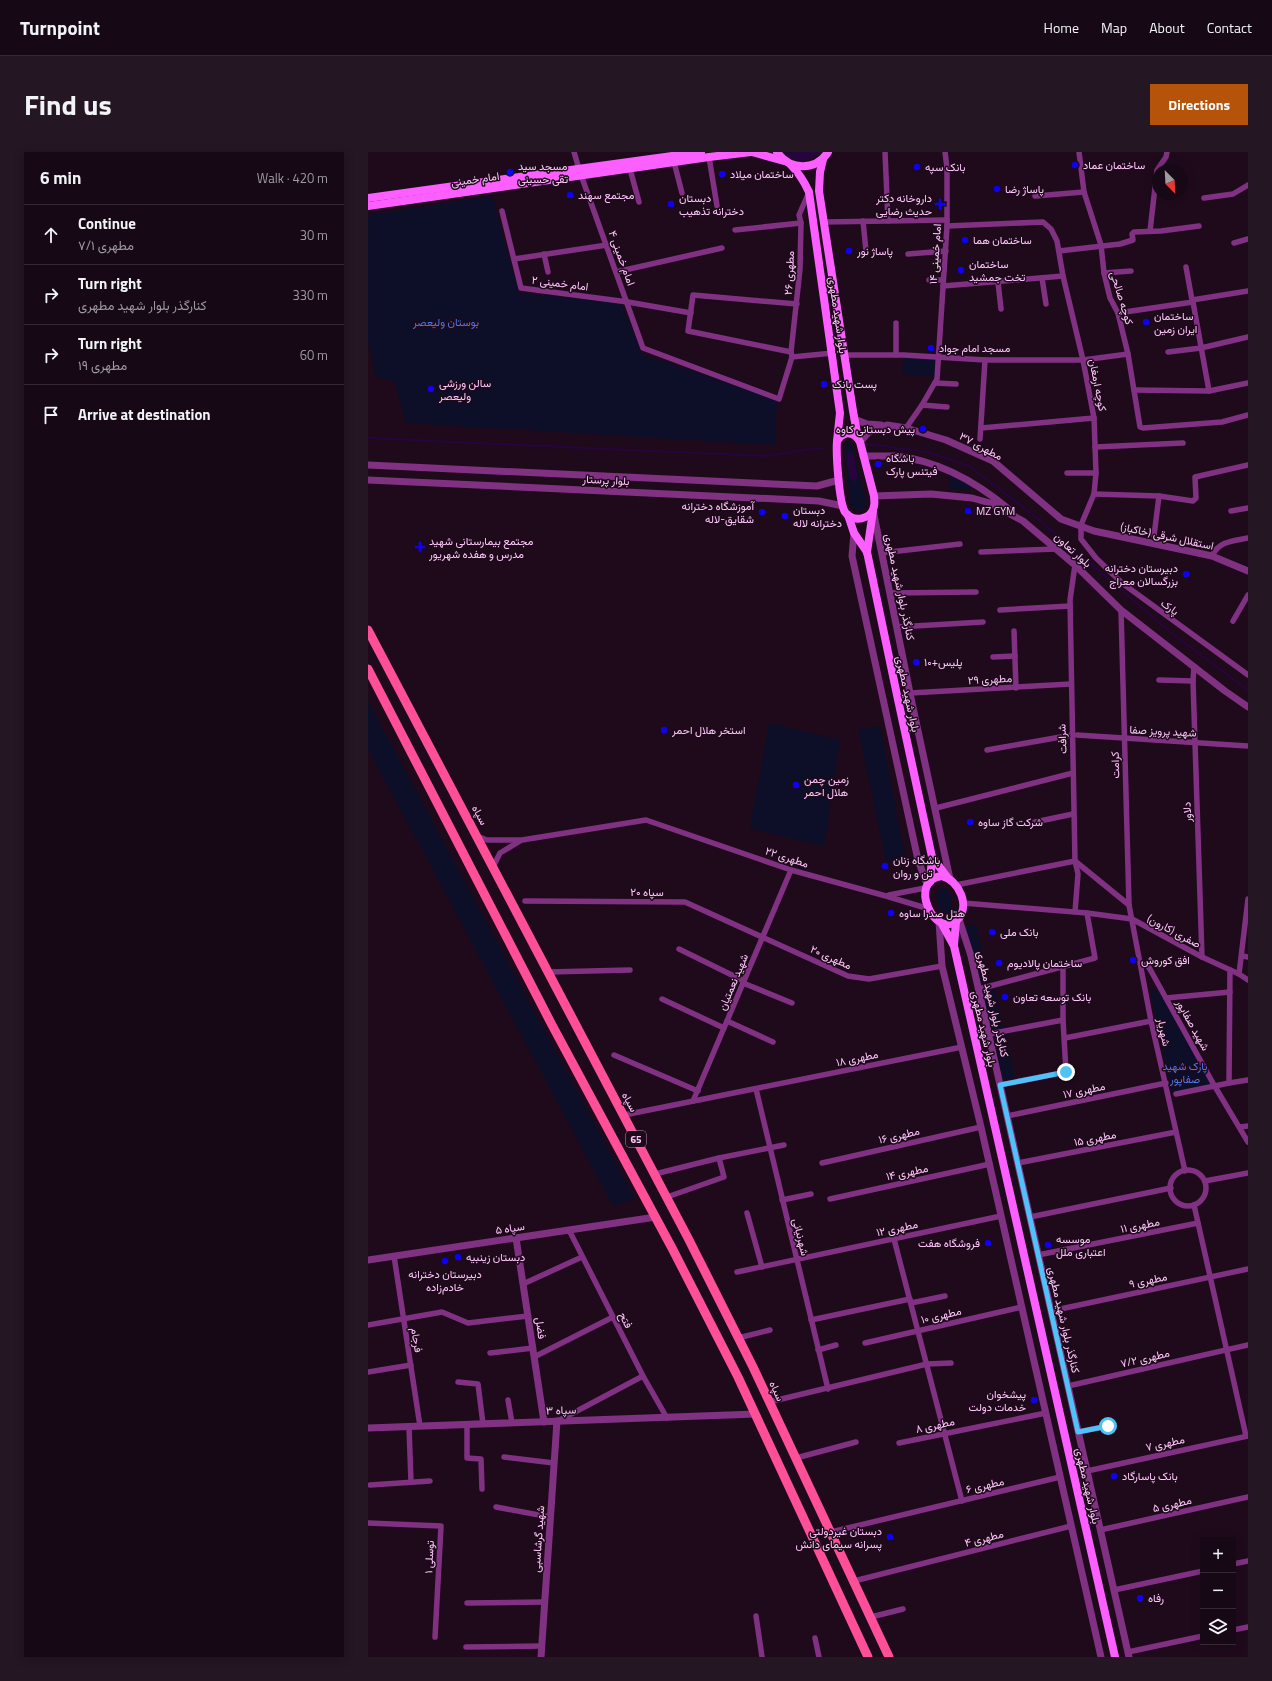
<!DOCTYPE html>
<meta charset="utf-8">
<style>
body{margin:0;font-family:"Titillium Web",Vazirmatn,sans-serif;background:#241622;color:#f1f3f6}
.controls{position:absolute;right:12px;bottom:12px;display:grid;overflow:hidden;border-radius:0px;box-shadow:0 2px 10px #0003}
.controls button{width:36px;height:36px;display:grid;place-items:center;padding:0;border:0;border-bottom:1px solid #362934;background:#170815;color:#f1f3f6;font:20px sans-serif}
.compass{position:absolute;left:784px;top:12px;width:36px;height:36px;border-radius:50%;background:#170815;box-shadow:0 2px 10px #0003;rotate:156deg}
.stop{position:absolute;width:12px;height:12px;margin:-9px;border:3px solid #4fc3f7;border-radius:50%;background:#fff}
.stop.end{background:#4fc3f7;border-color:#fff;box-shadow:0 1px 4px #0008}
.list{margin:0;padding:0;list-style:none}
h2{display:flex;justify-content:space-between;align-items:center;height:52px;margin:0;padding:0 16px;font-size:17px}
h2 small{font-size:13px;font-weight:400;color:#9e9aa0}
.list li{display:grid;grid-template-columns:26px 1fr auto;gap:12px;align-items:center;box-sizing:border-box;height:60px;padding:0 16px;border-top:1px solid #362934}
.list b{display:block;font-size:15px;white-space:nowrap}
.list p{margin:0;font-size:13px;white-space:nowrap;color:#9e9aa0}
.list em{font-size:13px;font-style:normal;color:#9e9aa0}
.icon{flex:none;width:22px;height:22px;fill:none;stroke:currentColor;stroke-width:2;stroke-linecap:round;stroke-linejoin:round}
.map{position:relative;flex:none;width:880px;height:1505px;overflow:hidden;border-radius:0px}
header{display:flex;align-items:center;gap:24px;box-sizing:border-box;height:56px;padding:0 20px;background:#170815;border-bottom:1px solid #362934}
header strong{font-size:19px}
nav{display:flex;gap:22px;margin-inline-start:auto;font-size:14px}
.intro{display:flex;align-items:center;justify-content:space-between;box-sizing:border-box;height:96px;padding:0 24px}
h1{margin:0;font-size:28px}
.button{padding:10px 18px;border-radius:0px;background:#b45309;color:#fff;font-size:14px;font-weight:700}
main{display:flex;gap:24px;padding:0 24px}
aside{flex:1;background:#170815;border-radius:0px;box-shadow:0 2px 10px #0003}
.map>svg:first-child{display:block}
.green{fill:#0d0f29}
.water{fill:#26053d}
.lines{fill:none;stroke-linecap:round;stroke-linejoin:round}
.stream{stroke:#26053d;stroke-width:2}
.minor{stroke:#813182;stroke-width:5.5}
.tertiary{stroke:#813182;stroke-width:7}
.secondary{stroke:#fc5fff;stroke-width:8}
.primary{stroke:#ff4f99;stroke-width:9}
.route{stroke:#4fc3f7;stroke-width:5}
.poi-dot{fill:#0d00f3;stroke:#1f0a1c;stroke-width:1.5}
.labels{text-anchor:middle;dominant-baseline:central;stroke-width:3;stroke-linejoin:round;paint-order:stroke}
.shield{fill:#1f0a1c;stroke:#bc8fb8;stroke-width:1}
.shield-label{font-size:10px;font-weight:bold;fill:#ffc8fb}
.poi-label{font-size:11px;fill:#ffc8fb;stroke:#1f0a1c;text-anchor:start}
.street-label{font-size:11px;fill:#ffc8fb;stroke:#1f0a1c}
.park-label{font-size:11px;fill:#4a79e9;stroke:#1f0a1c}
</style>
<header>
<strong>Turnpoint</strong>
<nav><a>Home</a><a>Map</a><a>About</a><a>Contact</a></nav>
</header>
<div class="intro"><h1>Find us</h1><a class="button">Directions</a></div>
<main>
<aside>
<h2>6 min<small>Walk · 420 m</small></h2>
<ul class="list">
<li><svg class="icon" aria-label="ahead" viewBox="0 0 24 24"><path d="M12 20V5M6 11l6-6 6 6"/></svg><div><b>Continue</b><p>مطهری ۷/۱</p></div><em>30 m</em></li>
<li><svg class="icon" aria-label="right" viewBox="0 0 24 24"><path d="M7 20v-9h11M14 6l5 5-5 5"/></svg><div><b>Turn right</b><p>کنارگذر بلوار شهید مطهری</p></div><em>330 m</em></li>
<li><svg class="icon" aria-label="right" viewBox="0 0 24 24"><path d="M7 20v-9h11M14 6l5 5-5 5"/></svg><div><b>Turn right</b><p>مطهری ۱۹</p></div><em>60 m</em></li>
<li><svg class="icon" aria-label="arrive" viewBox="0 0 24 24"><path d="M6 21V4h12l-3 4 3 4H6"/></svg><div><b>Arrive at destination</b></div></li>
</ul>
</aside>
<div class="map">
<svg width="880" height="1505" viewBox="0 0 880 1505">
<rect width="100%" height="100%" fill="#1f0a1c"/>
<g class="green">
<path d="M124,44L151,141L253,151L274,202L409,248L407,293L38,271L27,230L8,225L0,189V63Z"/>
<path d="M536,204L570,207L568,225L534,222Z"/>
<path d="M480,289L484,293L498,349V355L491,359L485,357L482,352L477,294Z"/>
<path d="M581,322L603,334L602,338L582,337Z"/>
<path d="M0,549L267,1047L245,1054L0,597Z"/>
<path d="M401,571L472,588L456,694L382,677Z"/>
<path d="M512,574L538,708L518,710L490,576Z"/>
<path d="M574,735C583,739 585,747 584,756L580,761L574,759C569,752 566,744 571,736Z"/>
<path d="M608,772L621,831L613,832L597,774Z"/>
<path d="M627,837L635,876L623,879L615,839Z"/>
<path d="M785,837L789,838L843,932L804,940L782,838Z"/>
<path d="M638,883L646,925L635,928L626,886Z"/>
</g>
<g class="water">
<path d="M416,0H452C442,12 426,12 416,0Z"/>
<path d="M482,299L486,303L490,325L487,330L482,326L478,304Z"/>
</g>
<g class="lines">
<g class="stream">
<path d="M0,286L395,304L454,296"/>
<path d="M499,292L559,300L601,314L669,366L806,483L880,538"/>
</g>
<g class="minor">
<path d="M206,0L211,17"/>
<path d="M517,0L520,69"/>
<path d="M711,0L716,40L733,93L736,121L742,146L750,161L760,202L772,275L775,276L854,270L880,263"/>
<path d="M341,5L349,54"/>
<path d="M306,10L314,41"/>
<path d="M262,17L271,50"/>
<path d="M213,23L275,196L411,247L424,205L423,200L432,117L433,71L431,63L441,40"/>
<path d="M667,44L716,40"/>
<path d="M836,46L865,42L880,33"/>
<path d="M134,59L153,136L260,150L323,161"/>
<path d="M495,69L498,99"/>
<path d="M456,70L579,68"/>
<path d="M579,74L675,70L683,77L689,89L695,124L715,208L726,266L728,321L726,342L713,373V387L728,406L754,431L880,523"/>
<path d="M367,78L433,71"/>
<path d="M782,79L789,18L798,5L799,0"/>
<path d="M866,91L880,87"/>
<path d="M691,99L752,92L765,88L764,82L766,80L793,79L831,74"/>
<path d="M176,102L180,120"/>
<path d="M540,102L578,99"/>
<path d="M146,107L239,93"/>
<path d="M818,115L824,148"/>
<path d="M248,120L354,96"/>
<path d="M736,121L763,119"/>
<path d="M674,126L678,152"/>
<path d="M561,128H575"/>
<path d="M630,130L633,157"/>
<path d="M575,134L695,124"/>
<path d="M825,150L841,239"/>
<path d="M750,161L825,150L824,148L880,139"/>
<path d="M528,171V203"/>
<path d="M423,200L320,179L325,143L429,152"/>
<path d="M800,200L833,196L880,185"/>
<path d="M476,203H536L617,208H715L760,202"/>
<path d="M424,205L465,201"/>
<path d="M567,231L588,232"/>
<path d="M766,238L841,239L880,231"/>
<path d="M554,253L579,255"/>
<path d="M538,276L554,253L569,227L579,74V16L577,0"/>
<path d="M613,276L726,266"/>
<path d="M612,287L617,208"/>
<path d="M727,295L815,291"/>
<path d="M699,321H728"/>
<path d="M726,342L791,344L825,349L828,346L827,325L880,313"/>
<path d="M863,359L880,356"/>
<path d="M786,384L791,344"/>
<path d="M613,400L688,397"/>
<path d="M513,401L592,392"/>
<path d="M844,404C851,389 865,389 880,386"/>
<path d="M522,441L608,440"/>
<path d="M632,458L702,454"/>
<path d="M753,458L761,753L783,869L817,1019"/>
<path d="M865,469L880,443"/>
<path d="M529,475L615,470"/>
<path d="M646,479L648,536"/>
<path d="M625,505L647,504"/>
<path d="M826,514L825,529L834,805"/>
<path d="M791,528L825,529"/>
<path d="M542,541L703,532"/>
<path d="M709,583L880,594"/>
<path d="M619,598L704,583"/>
<path d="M568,656L705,621"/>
<path d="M667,670L705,662"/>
<path d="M109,684L119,688H154L278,668L423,718L518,744L561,757"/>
<path d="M125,715L132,701L152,689"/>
<path d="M588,733L707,709L761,753"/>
<path d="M521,743L557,736"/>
<path d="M157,749L317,750L480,824L501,827L574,814"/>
<path d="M595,751L719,761L764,767L834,805L871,822L880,828"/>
<path d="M707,760L710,722L707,709L702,448L707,413"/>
<path d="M311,797L376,829"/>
<path d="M874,804L880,805"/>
<path d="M773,812L780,814L783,819L846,933L880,990"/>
<path d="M180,820L262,818"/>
<path d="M871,822L880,747"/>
<path d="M375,831L424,851"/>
<path d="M611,837L727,806L719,761"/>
<path d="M798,846L862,840"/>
<path d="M294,847L356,876"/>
<path d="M359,869L405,890"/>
<path d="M621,882L695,868"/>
<path d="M697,886L783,869"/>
<path d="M246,903L330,939"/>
<path d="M861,931L862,818"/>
<path d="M632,933L698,920L695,868V815"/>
<path d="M388,937L460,1237"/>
<path d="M808,942L861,931L880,928"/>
<path d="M325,949L423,718"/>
<path d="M256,963L594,895"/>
<path d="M639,964L798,931"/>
<path d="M872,975L880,974"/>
<path d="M454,1011L613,975"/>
<path d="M650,1011L808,980"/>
<circle cx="820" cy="1036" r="18"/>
<path d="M287,1022L351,1006L416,993"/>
<path d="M837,1029L880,1021"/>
<path d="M299,1045L356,1025L351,1006"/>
<path d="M462,1047L622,1012"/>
<path d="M414,1048L443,1042"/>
<path d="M826,1053L878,1284"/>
<path d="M379,1061L394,1115"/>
<path d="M662,1065L803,1036"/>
<path d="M201,1078L275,1224L299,1266"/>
<path d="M526,1087L594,1349"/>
<path d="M670,1103L830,1071"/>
<path d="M26,1104L52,1274"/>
<path d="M369,1120L633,1064"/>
<path d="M155,1132L214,1105"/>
<path d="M543,1151L577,1144"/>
<path d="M683,1159L880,1117"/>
<path d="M443,1168L542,1147"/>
<path d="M0,1173L74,1160L100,1171L160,1164"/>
<path d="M370,1186L402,1178"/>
<path d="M497,1191L654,1155"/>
<path d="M450,1198L468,1193"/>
<path d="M122,1201L165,1196"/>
<path d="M166,1205L245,1165"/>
<path d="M0,1220L43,1213"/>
<path d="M90,1230L110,1232L115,1272"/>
<path d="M700,1234L880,1193"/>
<path d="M140,1248L144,1271"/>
<path d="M401,1250L559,1212L583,1211"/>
<path d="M190,1269L275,1224"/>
<path d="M99,1273V1306L113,1307L114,1337"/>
<path d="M41,1275L43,1330"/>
<path d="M710,1280L740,1274"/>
<path d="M531,1291L678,1261"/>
<path d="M136,1305L186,1311"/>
<path d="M428,1306L488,1290"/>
<path d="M719,1319L880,1284"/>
<path d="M2,1333L62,1329"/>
<path d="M128,1355L182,1365"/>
<path d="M0,1371L73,1374L67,1485"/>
<path d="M732,1378L880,1345"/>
<path d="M463,1380L692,1325"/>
<path d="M865,1412L880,1409"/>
<path d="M486,1429L703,1374"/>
<path d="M746,1438L835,1419"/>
<path d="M99,1451L177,1450"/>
<path d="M388,1464L394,1505"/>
<path d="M503,1465L535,1457"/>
<path d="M865,1478L880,1475"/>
<path d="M447,1486L451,1505"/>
<path d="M98,1495L174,1494"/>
<path d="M760,1500L835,1484"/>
</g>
<g class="tertiary">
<path d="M486,267L499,272L513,273"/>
<path d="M492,290L501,280L507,277L519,273L538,276L578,288L625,309L693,367L726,379L844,404L880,419"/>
<path d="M495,304C506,304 516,304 526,304C570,308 610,331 643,359"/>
<path d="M0,313L449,334L471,328"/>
<path d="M0,328L451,349L475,354"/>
<path d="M506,344L563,342L604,346L622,351L655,369L707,413L753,458L857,539L880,555"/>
<path d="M506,363L544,551L582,727"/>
<path d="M486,381L484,404L550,708L559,732"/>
<path d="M591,767L603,804L761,1505"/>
<path d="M571,770L574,814L613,975L733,1505"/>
<path d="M148,1086L176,1270"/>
<path d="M0,1108L288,1065"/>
<path d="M0,1276L388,1262"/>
<path d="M173,1505L189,1269"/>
</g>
<g class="secondary">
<path d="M384,0L416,9"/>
<path d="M409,0C422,19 448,19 460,0"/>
<path d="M455,7L452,20L451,39L485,259L490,286"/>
<path d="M422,12C431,21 436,29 441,40L472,261L469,289"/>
<path d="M0,46L333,0"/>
<path d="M0,54L341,5L383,0"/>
<path d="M479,281C486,282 489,284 492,290L506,344C506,347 507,351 506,354C504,368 485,371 477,360C471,351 468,302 469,289L473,284Z"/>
<path d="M480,363L486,381L499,400L529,543L564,705L579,725"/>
<path d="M499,400L505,359"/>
<path d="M574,724C591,728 603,755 589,768C568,789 538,728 574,724Z"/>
<path d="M562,730L564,705"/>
<path d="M574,772L586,794L747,1505"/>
<path d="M586,793L588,770"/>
</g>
<g class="primary">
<path d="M0,478L320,1086L385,1215L521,1505"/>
<path d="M0,517L184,873L304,1096L370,1225L500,1505"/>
</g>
</g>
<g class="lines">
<path class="route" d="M698,920L632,933L710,1280L740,1274"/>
</g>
<g class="poi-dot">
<circle cx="707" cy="13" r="4"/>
<circle cx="549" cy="15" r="4"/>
<circle cx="142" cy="20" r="4"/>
<circle cx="354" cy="22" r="4"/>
<circle cx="629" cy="37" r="4"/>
<circle cx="202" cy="43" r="4"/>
<circle cx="303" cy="52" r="4"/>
<path d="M570 46h4v4h4v4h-4v4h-4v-4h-4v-4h4z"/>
<circle cx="597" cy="88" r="4"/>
<circle cx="481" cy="99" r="4"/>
<circle cx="593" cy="118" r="4"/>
<circle cx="778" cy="170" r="4"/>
<circle cx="563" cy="196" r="4"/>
<circle cx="456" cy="232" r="4"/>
<circle cx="63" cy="237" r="4"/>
<circle cx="555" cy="277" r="4"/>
<circle cx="510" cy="312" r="4"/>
<circle cx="600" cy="359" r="4"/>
<circle cx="394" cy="360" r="4"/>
<circle cx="417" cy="364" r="4"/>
<path d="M50 389h4v4h4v4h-4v4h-4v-4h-4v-4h4z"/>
<circle cx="818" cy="422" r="4"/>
<circle cx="548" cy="510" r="4"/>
<circle cx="296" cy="578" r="4"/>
<circle cx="428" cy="633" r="4"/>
<circle cx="602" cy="670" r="4"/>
<circle cx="517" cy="714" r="4"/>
<circle cx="523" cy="761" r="4"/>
<circle cx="624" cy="780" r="4"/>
<circle cx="765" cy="808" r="4"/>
<circle cx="631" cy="811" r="4"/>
<circle cx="637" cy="845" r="4"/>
<circle cx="620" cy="1091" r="4"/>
<circle cx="680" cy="1093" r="4"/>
<circle cx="90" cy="1105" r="4"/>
<circle cx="77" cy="1109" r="4"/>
<circle cx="666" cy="1248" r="4"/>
<circle cx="746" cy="1324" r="4"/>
<circle cx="522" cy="1385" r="4"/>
<circle cx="772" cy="1446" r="4"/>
</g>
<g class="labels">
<rect class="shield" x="258" y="979" width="20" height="16" rx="3"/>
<g class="shield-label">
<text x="268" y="987">65</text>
</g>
<g class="poi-label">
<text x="715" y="13">ساختمان عماد</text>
<text x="150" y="14">مسجد سید<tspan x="150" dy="13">تقی حسینی</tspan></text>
<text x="557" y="15">بانک سپه</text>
<text x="362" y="22">ساختمان میلاد</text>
<text x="637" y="37">پاساژ رضا</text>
<text x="210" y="43">مجتمع سهند</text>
<text x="311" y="46">دبستان<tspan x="311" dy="13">دخترانه تذهیب</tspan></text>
<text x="564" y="46" text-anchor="end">داروخانه دکتر<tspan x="564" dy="13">حدیث رضایی</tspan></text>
<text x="605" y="88">ساختمان هما</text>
<text x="489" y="99">پاساژ نور</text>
<text x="601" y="112">ساختمان<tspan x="601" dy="13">تخت جمشید</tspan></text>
<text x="786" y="164">ساختمان<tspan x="786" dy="13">ایران زمین</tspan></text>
<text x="571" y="196">مسجد امام جواد</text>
<text x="71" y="231">سالن ورزشی<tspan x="71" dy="13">ولیعصر</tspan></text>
<text x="464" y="232">پست بانک</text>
<text x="547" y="277" text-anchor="end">پیش دبستانی کاوه</text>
<text x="518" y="306">باشگاه<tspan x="518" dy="13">فیتنس پارک</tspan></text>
<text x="386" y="354" text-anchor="end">آموزشگاه دخترانه<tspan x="386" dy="13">شقایق-لاله</tspan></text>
<text x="425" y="358">دبستان<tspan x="425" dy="13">دخترانه لاله</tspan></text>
<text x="608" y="359">MZ GYM</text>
<text x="61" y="389">مجتمع بیمارستانی شهید<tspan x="61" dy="13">مدرس و هفده شهریور</tspan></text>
<text x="810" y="416" text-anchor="end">دبیرستان دخترانه<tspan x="810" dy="13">بزرگسالان معراج</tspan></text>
<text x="556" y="510">پلیس+۱۰</text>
<text x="304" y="578">استخر هلال احمر</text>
<text x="436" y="627">زمین چمن<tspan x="436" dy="13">هلال احمر</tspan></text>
<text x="610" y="670">شرکت گاز ساوه</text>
<text x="525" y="708">باشگاه زنان<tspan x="525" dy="13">تن و روان</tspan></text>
<text x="531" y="761">هتل صدرا ساوه</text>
<text x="632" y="780">بانک ملی</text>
<text x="773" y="808">افق کوروش</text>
<text x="639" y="811">ساختمان پالادیوم</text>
<text x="645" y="845">بانک توسعه تعاون</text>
<text x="688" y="1087">موسسه<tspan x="688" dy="13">اعتباری ملل</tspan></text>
<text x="612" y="1091" text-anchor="end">فروشگاه هفت</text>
<text x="98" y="1105">دبستان زینبیه</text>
<text x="77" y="1122" text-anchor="middle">دبیرستان دخترانه<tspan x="77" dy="13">خادم‌زاده</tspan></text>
<text x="658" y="1242" text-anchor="end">پیشخوان<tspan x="658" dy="13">خدمات دولت</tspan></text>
<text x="754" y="1324">بانک پاسارگاد</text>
<text x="514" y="1379" text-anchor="end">دبستان غیردولتی<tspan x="514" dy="13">پسرانه سیمای دانش</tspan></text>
<text x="780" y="1446">رفاه</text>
</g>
<g class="street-label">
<text transform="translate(107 27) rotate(-8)">امام خمینی</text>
<text transform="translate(567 102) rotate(-86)">امام خمینی ۱۴</text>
<text transform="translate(254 106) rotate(70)">امام خمینی ۴</text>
<text transform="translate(421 121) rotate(-87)">مطهری ۲۶</text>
<text transform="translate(192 131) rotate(7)">امام خمینی ۲</text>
<text transform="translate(754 146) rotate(73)">کوچه صالحی</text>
<text transform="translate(470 163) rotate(82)">بلوار شهید مطهری</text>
<text transform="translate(730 233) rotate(79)">کوچه ارمغان</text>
<text transform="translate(613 294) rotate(28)">مطهری ۳۷</text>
<text transform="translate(238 328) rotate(3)">بلوار پرستار</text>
<text transform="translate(799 384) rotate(12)">استقلال شرقی (خاکباز)</text>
<text transform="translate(705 398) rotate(42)">بلوار تعاون</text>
<text transform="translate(532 435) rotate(78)">کنارگذر بلوار شهید مطهری</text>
<text transform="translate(802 455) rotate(36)">پارک</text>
<text transform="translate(622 527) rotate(-3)">مطهری ۲۹</text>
<text transform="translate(540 542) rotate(78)">بلوار شهید مطهری</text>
<text transform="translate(795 579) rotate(3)">شهید پرویز صفا</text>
<text transform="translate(694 587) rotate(-92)">شرافت</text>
<text transform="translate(747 613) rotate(-91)">کرامت</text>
<text transform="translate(819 660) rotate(-92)">دلاور</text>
<text transform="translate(112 663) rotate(62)">سپاه</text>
<text transform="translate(419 705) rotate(18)">مطهری ۲۲</text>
<text x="279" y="740">سپاه ۲۰</text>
<text transform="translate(806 779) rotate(28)">صفری (کارون)</text>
<text transform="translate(463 805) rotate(24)">مطهری ۲۰</text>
<text transform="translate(365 830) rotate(-67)">شهید نعمتیان</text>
<text transform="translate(625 852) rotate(77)">کنارگذر بلوار شهید مطهری</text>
<text transform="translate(825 873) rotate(61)">شهید صفاپور</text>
<text transform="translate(616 877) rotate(77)">بلوار شهید مطهری</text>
<text transform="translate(796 880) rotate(78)">شهریار</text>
<text transform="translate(489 906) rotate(-12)">مطهری ۱۸</text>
<text transform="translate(716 938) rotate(-12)">مطهری ۱۷</text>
<text transform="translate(262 950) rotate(62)">سپاه</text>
<text transform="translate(531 983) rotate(-13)">مطهری ۱۶</text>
<text transform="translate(727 986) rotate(-11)">مطهری ۱۵</text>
<text transform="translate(539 1020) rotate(-12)">مطهری ۱۴</text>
<text transform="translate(772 1073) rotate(-11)">مطهری ۱۱</text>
<text transform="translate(142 1076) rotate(-8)">سپاه ۵</text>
<text transform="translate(529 1076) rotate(-12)">مطهری ۱۲</text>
<text transform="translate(433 1085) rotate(76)">شهرنیانی</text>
<text transform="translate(780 1128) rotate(-12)">مطهری ۹</text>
<text transform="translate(573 1163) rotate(-13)">مطهری ۱۰</text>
<text transform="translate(258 1168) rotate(63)">فتح</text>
<text transform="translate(696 1168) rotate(77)">کنارگذر بلوار شهید مطهری</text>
<text transform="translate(173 1176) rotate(82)">فضل</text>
<text transform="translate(49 1188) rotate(81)">فرجام</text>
<text transform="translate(777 1206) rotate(-13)">مطهری ۷/۲</text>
<text transform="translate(409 1239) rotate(65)">سپاه</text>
<text transform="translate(193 1258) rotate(-2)">سپاه ۳</text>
<text transform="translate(567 1273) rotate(-12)">مطهری ۸</text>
<text transform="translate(797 1291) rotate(-12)">مطهری ۷</text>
<text transform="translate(617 1333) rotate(-13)">مطهری ۶</text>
<text transform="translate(720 1334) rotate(77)">بلوار شهید مطهری</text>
<text transform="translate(804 1352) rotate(-13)">مطهری ۵</text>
<text transform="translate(616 1386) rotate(-14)">مطهری ۴</text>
<text transform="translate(170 1387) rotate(-86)">شهید گرشاسبی</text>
<text transform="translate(61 1405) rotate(-87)">توسلی ۱</text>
</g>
<g class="park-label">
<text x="78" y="170">بوستان ولیعصر</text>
<text x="817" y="914">پارک شهید<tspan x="817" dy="13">صفاپور</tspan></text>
</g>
</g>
</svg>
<div class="controls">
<button>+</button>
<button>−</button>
<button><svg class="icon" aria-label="layers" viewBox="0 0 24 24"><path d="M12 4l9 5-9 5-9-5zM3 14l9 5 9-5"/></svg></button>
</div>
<svg class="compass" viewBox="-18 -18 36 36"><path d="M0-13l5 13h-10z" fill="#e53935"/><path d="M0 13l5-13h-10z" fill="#9e9aa0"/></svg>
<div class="stop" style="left:740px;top:1274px"></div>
<div class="stop end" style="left:698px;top:920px"></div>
</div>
</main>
